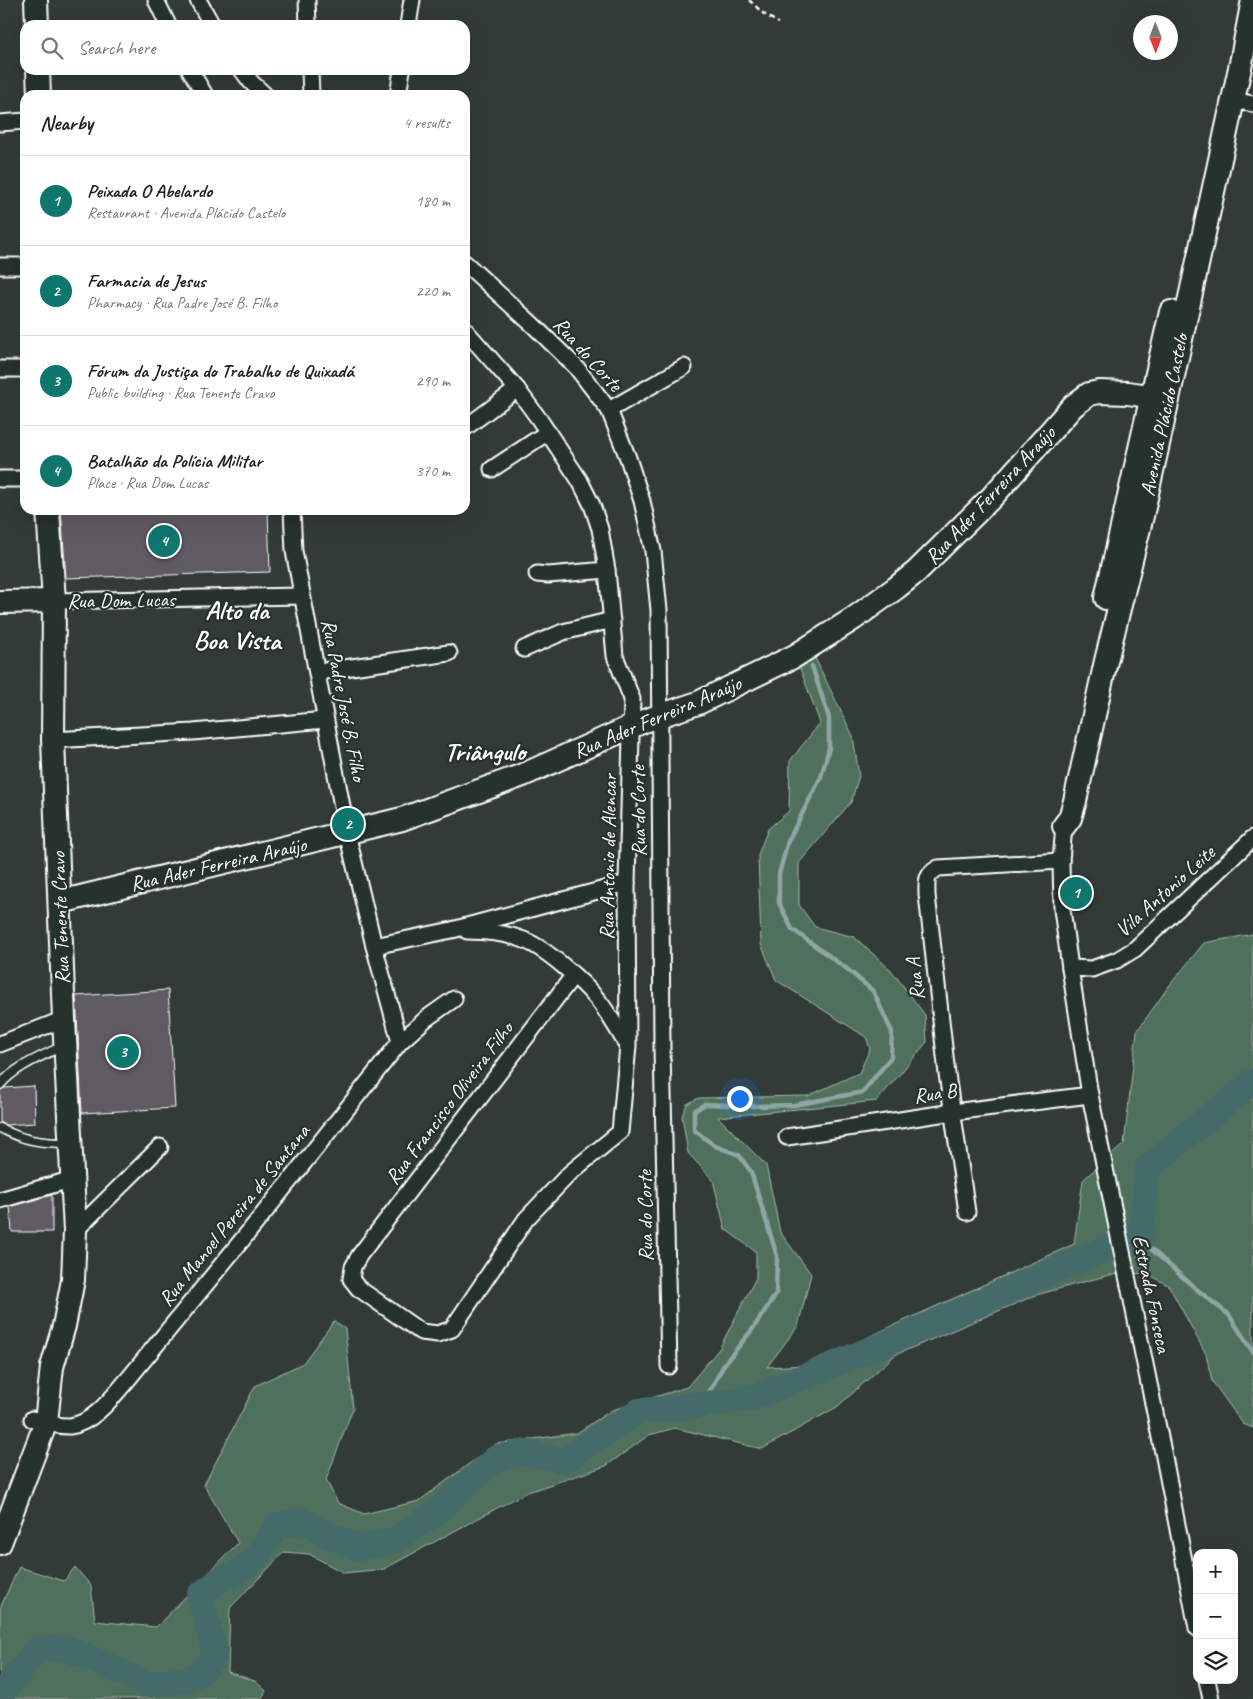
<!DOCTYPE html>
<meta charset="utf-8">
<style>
body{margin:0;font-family:Caveat,sans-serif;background:#f6f6f6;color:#222}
.controls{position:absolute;right:15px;bottom:15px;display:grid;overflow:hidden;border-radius:10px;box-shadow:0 5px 20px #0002}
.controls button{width:45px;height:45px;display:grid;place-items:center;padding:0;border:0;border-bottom:1px solid #e0e0e0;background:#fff;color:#222;font:25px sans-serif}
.compass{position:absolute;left:1133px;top:15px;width:45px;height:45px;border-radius:50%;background:#fff;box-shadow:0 5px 20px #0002;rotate:179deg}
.you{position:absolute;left:739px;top:1098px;width:18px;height:18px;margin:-12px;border:4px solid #fff;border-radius:50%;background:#1a73e8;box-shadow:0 0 0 8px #1a73e833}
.badge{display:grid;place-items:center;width:32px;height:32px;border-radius:50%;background:#0f766e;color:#fff;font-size:16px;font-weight:700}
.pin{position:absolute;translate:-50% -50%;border:2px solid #fff;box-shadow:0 1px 5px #0006}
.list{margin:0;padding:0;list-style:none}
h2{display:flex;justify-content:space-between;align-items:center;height:65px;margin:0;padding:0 20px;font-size:21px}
h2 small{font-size:16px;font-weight:400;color:#767676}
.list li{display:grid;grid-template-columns:32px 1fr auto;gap:15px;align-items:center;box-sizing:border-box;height:90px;padding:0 20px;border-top:1px solid #e0e0e0}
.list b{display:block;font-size:19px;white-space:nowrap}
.list p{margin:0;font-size:16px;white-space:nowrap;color:#767676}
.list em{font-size:16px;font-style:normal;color:#767676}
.icon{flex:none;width:28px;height:28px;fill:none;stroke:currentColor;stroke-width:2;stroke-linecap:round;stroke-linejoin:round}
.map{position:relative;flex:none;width:1253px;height:1699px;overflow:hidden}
.search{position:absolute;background:#fff;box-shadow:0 5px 20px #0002;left:20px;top:20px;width:450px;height:55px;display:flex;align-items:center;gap:12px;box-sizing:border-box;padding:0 18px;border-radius:15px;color:#767676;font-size:19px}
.panel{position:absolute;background:#fff;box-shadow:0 5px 20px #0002;left:20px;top:90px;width:450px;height:425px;border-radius:15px}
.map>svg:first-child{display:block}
.green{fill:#4f705b;stroke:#a7b8ad}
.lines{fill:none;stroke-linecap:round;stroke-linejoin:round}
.stream{stroke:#8fa6a6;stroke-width:4.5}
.river{stroke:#456a6a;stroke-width:26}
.building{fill:#615a63;stroke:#fff}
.lane-casing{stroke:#fff;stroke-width:11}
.street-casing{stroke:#fff;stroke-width:19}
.secondary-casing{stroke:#fff;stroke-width:26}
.path{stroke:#fff;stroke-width:2.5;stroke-dasharray:5 4;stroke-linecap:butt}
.lane{stroke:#26332d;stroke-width:8}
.street{stroke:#26332d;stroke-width:15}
.secondary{stroke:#26332d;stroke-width:22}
.labels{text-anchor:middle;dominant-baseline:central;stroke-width:4.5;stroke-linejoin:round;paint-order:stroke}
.street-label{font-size:21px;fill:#fff;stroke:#26332d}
.district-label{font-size:26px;font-weight:bold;fill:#fff;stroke:#26332d}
</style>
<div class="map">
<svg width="1253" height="1699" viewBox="0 0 1253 1699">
<rect width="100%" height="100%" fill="#323b38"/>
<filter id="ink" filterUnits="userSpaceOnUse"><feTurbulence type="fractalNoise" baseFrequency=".02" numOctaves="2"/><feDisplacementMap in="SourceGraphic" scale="10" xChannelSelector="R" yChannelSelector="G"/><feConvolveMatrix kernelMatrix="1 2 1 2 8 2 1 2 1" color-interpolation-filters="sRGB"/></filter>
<g filter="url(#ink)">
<path class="green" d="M814,656L853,736L859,776L851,802L799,863V905L815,927L854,937L891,970L925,1015L927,1042L877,1101L718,1117L766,1165L780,1232L811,1274L798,1326L767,1367L806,1365L1074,1244L1083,1180L1124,1144L1137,1031L1169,986L1204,943L1253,934V1428L1243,1424L1212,1381L1206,1354L1169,1286L1147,1273L1109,1275L1036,1295L895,1355L837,1407L762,1449L675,1428L649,1435L606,1466L525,1493L384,1569L344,1573L309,1554L284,1552L230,1608L228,1672L255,1681L266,1691L261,1699H0V1608L19,1567L64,1581L75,1567L91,1586L95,1621L156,1627L238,1543L204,1485L255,1386L303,1363L334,1321L345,1329L353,1408L326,1480L338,1503L364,1514L419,1501L496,1444L577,1433L612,1410L687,1387L719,1349L756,1278V1252L725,1229L713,1180L688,1153L682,1116L687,1104L699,1098L808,1096L859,1073L870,1049L866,1037L776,980L761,944L758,855L768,829L789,811L790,761L820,723L800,668Z"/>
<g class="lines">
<g class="stream">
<path d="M1141,1240L1195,1288L1229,1315L1253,1352"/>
<path d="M702,1405L725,1363L752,1330L776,1294L777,1256L751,1172L739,1155L715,1146L694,1130V1111L705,1104L755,1106L794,1105L863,1092L891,1057L892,1032L873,991L847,969L792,929L779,903V874L788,841L821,777L829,748V718L812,666"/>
</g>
<path class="river" d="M0,1695L38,1649H69L148,1684L184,1680L201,1673L215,1655L200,1595L224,1577L236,1574L256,1558L276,1526L303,1520L324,1533L358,1548L374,1545L396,1540L435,1513L496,1458L526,1452L564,1460L639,1411L678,1408L752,1398L911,1333L1102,1250L1141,1240L1147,1169L1188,1134L1253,1082"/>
</g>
<g class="building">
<path d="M61,510H268L270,572L66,578Z"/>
<path d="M168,990L175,1108L82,1113L76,996Z"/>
<path d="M34,1086L35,1123L6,1125L0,1122V1090L5,1088Z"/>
<path d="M52,1195V1232H12L10,1207Z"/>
</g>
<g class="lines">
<defs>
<g id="lane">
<path d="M0,1085C16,1066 41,1057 62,1046"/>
<path d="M0,1128C24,1141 42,1143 69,1143"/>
</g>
<g id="street">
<path d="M156,0L168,25"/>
<path d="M198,0L212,25"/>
<path d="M307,0L308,25"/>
<path d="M408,25L412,0"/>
<path d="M190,70L205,95"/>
<path d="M242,70L251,82L265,95"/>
<path d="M310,70L311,95"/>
<path d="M398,95L402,70"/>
<path d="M1233,100L1253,104"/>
<path d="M0,123L25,121"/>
<path d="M465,263L533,325L576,367L609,410L628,458L642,501L653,551L659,610L662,1048L669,1366"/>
<path d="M0,266H25"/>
<path d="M465,330L517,389L539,419L580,481L592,505L600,529L607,570L615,656L632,699L627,883L628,1046L620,1132L570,1173L526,1219L452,1329L438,1334L421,1332L358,1288L351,1279L353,1267L359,1256L573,976"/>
<path d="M0,369H25"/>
<path d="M609,410L684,367"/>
<path d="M465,428L517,389"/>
<path d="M492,469L548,432"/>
<path d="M0,479H25"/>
<path d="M292,510L294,551L347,833L374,946L400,1042"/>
<path d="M537,574L548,575L607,570"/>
<path d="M54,601L302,596"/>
<path d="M524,649L563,632L612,620"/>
<path d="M317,672L449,653"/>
<path d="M53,740L193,732L325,720"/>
<path d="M1064,826L1061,861L1062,909L1070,968L1090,1095L1164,1457L1197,1628"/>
<path d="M467,931C486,931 506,933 524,940C547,949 582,981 598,1000C609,1014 618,1030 627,1045"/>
<path d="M374,946L452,930L627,883"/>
<path d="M1070,968L1092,969L1117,960L1135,949L1253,838"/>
<path d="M0,1044L64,1019"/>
<path d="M787,1137L953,1112L1090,1095"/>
<path d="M0,1200L73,1179"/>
<path d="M967,1212L947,1074L927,895C927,881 925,876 938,868L1061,861"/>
<path d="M75,1231L160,1147"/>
<path d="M32,1419C43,1422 58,1427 70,1426C94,1423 114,1395 129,1378L260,1218L400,1042L427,1018L454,999"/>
<path d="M1207,1680L1211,1699"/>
</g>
<g id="secondary">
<path d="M36,0L37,25"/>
<path d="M38,70L39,95"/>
<path d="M1106,598L1171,312"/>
<path d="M0,602L54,601"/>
<path d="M1064,826L1070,818L1075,801L1106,661L1142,516L1168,399L1241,63L1253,0"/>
<path d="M60,902L402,819L523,775L644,721L698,703L795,656L853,619L896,588L916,572L992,497L1073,406L1089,394L1099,392L1128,393L1168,399"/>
<path d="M0,1543L46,1422L52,1367L64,1326L73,1280L75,1231L64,1019L53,740L54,601L48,510"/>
</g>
</defs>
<use href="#lane" class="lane-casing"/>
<use href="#street" class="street-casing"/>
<use href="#secondary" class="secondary-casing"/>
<path class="path" d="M749,0L764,14L778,23"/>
<use href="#lane" class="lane"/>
<use href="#street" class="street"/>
<use href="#secondary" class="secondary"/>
</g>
</g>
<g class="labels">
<g class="street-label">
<text transform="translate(588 354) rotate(48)">Rua do Corte</text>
<text transform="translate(1164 415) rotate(-78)">Avenida Plácido Castelo</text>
<text transform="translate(990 495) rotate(-47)">Rua Ader Ferreira Araújo</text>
<text transform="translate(121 600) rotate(-1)">Rua Dom Lucas</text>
<text transform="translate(344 700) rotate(79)">Rua Padre José B. Filho</text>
<text transform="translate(657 717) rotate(-23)">Rua Ader Ferreira Araújo</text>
<text transform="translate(638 811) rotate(-91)">Rua do Corte</text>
<text transform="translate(608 857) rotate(-89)">Rua Antonio de Alencar</text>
<text transform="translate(218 864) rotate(-13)">Rua Ader Ferreira Araújo</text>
<text transform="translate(1165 891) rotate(-42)">Vila Antonio Leite</text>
<text transform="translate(60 918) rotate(-92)">Rua Tenente Cravo</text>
<text transform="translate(915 979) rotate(-96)">Rua A</text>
<text transform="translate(935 1093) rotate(-8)">Rua B</text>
<text transform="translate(449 1103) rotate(-53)">Rua Francisco Oliveira Filho</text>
<text transform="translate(234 1215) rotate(-51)">Rua Manoel Pereira de Santana</text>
<text transform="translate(645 1216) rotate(-91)">Rua do Corte</text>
<text transform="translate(1152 1294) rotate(78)">Estrada Fonseca</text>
</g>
<g class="district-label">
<text x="237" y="610">Alto da<tspan x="237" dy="30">Boa Vista</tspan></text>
<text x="485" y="751">Triângulo</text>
</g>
</g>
</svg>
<div class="controls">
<button>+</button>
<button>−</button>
<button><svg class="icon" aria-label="layers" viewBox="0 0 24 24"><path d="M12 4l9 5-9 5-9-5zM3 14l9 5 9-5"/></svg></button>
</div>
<svg class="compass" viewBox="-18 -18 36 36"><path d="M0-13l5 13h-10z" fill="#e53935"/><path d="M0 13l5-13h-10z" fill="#767676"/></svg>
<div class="you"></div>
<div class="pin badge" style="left:1076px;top:893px">1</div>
<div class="pin badge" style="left:348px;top:824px">2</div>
<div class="pin badge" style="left:123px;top:1052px">3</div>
<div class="pin badge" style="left:164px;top:541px">4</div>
<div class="search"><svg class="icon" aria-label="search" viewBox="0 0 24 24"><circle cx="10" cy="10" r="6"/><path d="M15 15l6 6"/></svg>Search here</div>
<section class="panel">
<h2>Nearby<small>4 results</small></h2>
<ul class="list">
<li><span class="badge">1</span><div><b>Peixada O Abelardo</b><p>Restaurant · Avenida Plácido Castelo</p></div><em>180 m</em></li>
<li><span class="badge">2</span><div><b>Farmacia de Jesus</b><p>Pharmacy · Rua Padre José B. Filho</p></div><em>220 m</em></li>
<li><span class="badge">3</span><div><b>Fórum da Justiça do Trabalho de Quixadá</b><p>Public building · Rua Tenente Cravo</p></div><em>290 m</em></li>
<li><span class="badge">4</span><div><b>Batalhão da Polícia Militar</b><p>Place · Rua Dom Lucas</p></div><em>370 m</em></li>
</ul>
</section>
</div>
